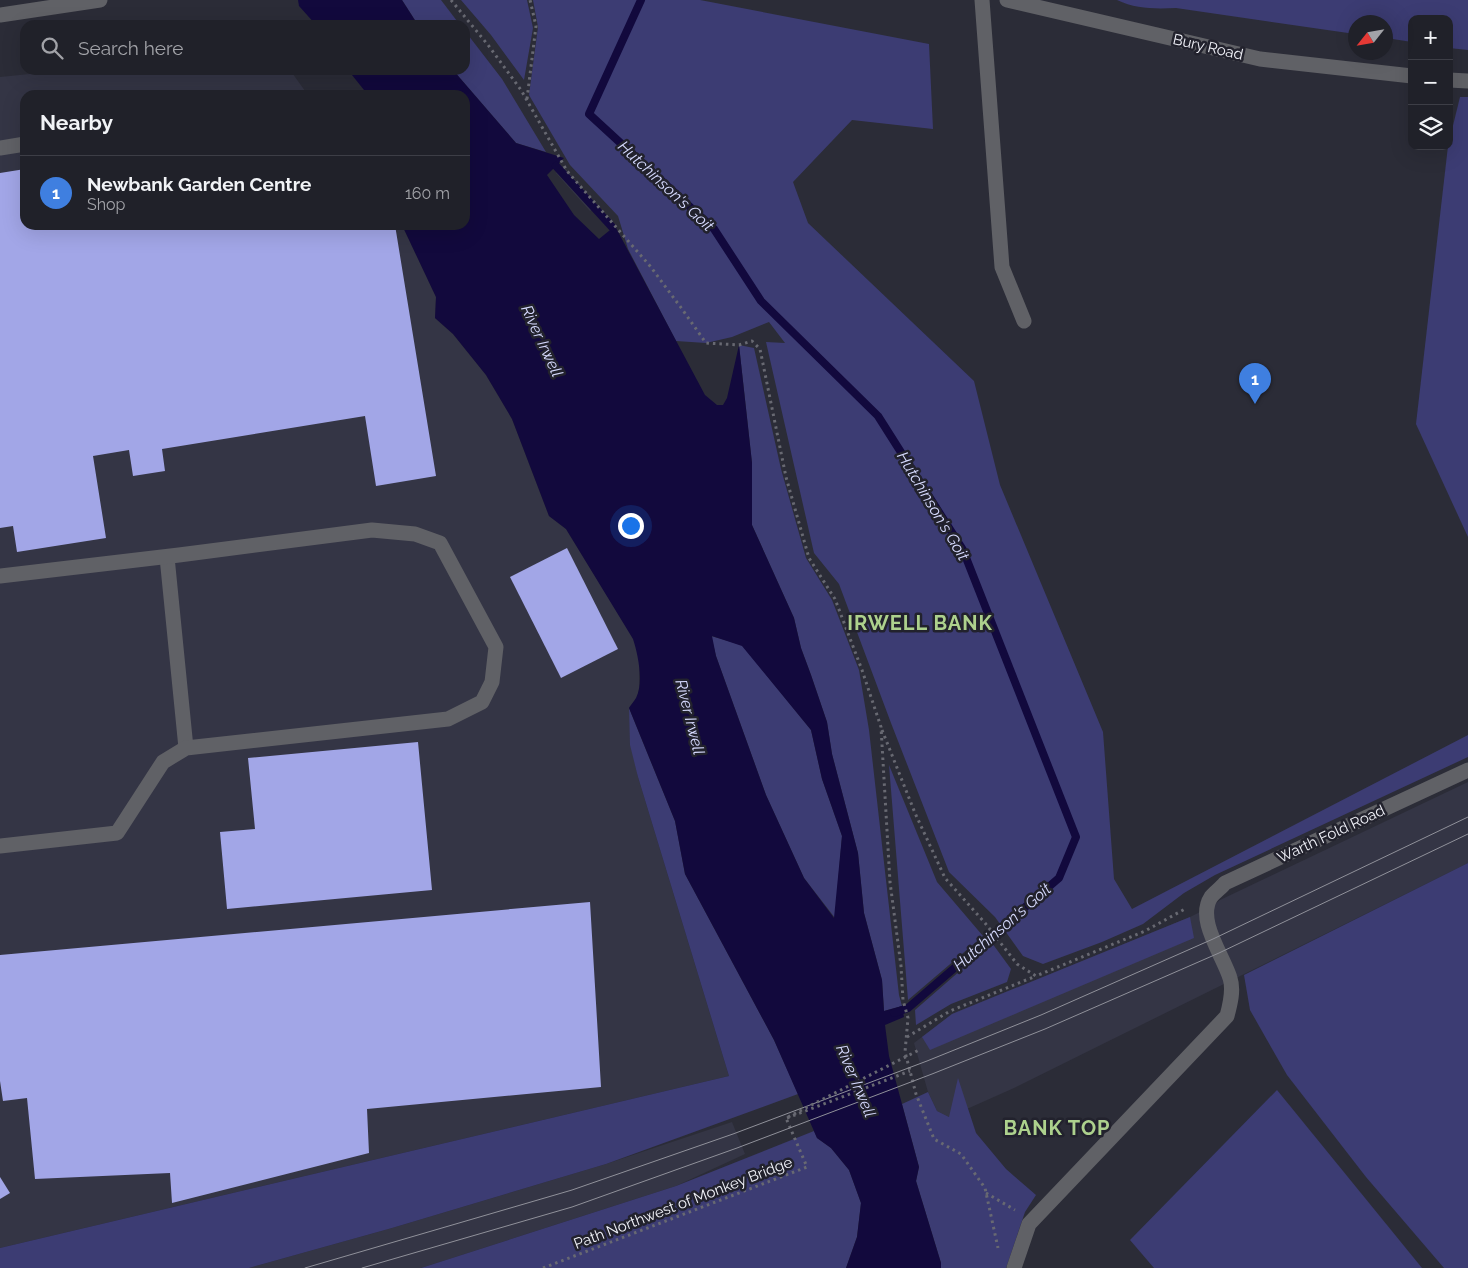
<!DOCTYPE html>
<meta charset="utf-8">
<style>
body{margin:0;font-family:Raleway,sans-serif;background:#2d2e35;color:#f1f3f6}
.controls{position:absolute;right:15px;top:15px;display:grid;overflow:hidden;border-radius:10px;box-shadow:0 5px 20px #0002}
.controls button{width:45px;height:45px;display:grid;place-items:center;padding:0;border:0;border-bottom:1px solid #3d3e46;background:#202129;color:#f1f3f6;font:25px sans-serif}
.compass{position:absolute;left:1348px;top:15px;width:45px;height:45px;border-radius:50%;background:#202129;box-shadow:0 5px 20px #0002;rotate:239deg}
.you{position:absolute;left:630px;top:525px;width:18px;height:18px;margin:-12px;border:4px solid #fff;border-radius:50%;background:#1a73e8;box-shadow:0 0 0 8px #1a73e833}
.badge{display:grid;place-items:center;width:32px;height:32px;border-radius:50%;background:#8dce44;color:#fff;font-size:16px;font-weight:700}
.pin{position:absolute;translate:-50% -41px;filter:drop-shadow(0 1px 2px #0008)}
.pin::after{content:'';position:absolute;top:26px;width:18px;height:15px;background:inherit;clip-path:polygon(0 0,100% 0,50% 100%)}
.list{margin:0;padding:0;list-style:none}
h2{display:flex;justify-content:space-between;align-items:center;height:65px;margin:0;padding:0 20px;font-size:21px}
h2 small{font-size:16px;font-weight:400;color:#a2a3a8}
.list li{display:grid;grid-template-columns:32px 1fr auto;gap:15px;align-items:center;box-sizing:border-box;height:75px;padding:0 20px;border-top:1px solid #3d3e46}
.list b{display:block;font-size:19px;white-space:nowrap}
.list p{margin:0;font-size:16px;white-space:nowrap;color:#a2a3a8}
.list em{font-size:16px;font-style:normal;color:#a2a3a8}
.icon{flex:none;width:28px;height:28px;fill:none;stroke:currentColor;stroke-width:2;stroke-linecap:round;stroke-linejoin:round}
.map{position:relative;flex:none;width:1468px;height:1268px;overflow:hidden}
.search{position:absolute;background:#202129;box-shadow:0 5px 20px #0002;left:20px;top:20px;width:450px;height:55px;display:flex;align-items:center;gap:12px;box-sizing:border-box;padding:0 18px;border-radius:15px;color:#a2a3a8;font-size:19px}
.panel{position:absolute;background:#202129;box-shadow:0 5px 20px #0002;left:20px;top:90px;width:450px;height:140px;border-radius:15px}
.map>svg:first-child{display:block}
.built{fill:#343545}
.green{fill:#3c3c73}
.water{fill:#12093d;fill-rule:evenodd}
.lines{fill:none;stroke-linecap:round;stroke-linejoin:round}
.stream{stroke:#12093d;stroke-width:8}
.building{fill:#a2a6e7}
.path{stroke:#686972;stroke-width:3;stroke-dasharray:2.5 4;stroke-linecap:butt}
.minor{stroke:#606166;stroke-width:15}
.tram{stroke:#90919a;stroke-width:1}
.path-bridge{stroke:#686972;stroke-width:3;stroke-dasharray:2.5 4;stroke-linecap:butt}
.labels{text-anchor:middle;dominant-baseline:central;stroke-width:5;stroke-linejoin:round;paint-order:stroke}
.street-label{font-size:15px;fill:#f2f3fa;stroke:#22222d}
.water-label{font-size:16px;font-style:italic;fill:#d6dafe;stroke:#22222d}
.district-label{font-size:20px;font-weight:bold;letter-spacing:1px;fill:#add18d;stroke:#22222d}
</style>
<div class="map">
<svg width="1468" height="1268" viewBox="0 0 1468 1268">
<rect width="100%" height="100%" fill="#2b2c37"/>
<g class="built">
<path d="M69,70H290L308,95H25V225H402L436,297L435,318L453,334L486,375L512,419L549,516L566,529L634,639L639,658V688L637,698L629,708L638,777L729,1076L0,1248V77Z"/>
<path d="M563,166L597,205L590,211L556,173Z"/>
<path d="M1468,782V863L1014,1088L949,1117L937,1111L928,1092L914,1043L952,1014L1190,917L1214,905L1220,900Z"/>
<path d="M732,1122L745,1154L676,1186L421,1268H249L392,1228L606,1164Z"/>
</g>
<g class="green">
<path d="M402,0H441L460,25H418Z"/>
<path d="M461,0H527L533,28L524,80L491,35Z"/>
<path d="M533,0H700L929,44L933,129L852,120L793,182L808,223L974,381L1000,485L1103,732L1114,879L1132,909L1468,735V757L1215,875L1184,893L1143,924L1102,942L1043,964L1023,956L995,917L949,872L891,723L839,584L814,553L766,342L785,343L769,322L732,337L706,343L676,341L628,249L618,216L570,165L529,95L538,27Z"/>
<path d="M1117,0H1468V50L1449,48V19H1412V42L1386,38V22H1356L1355,34L1176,8C1155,9 1136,9 1117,0Z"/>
<path d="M465,31L502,79L546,152L516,143L453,70H465Z"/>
<path d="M1460,97H1468V537L1416,424L1448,146Z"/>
<path d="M739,345L754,348L781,469L806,558L832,600L859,670L869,730L899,995L902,1006L884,1011L882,980L864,913L858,853L832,754L827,722L811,675L801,648L794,618L752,525V463Z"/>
<path d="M711,636L742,645L811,730L822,779L842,836L835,918L804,878L766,795L716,656Z"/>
<path d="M629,708L675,821L685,874L774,1040L798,1094L606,1164L392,1228L249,1268H0V1248L729,1076L638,777L630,745Z"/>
<path d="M889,765L937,882L983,936L908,1000Z"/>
<path d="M1468,863V1268H1444L1366,1177L1287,1075L1250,1010L1244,975Z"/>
<path d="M1190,917L1194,938L930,1050L922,1037L952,1014Z"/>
<path d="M992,943L1011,969L1007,982L951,1004L916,1025L915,1010Z"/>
<path d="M958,1078L976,1133L1006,1169L1036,1195L1025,1212L1006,1268H941V1263L916,1181L919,1167L902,1104L928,1092L937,1111L949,1117Z"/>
<path d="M1277,1090L1422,1268H1154L1130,1240Z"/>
<path d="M814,1131L817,1138L831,1148L849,1170L861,1203L857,1237L846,1268H421L676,1186Z"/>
</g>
<g class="water">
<path d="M298,0H402L418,25H316L299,6Z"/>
<path d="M348,70H453L516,143L564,158L547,175L574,215L599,239L615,226L705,395L717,405H723L727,398L739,345L752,463V525L794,618L801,648L811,675L827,722L832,754L858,853L864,913L882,980L884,1011L902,1006L904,1017L885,1025L889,1056L919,1167L916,1181L941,1263V1268H846L857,1237L861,1203L849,1170L831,1148L817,1138L774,1040L685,874L675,821L629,708C631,705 634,701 636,698C644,683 638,654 633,639L566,529L549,516L512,419L486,375L453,334L435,318L436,297L402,225H465V95H368ZM712,636L742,646L811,730L822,779L842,836L834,918L804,878L766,795L716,656Z"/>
</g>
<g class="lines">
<g class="stream">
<path d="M641,0L589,114L714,229L761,301L878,416L963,550L1076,837L1059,878L908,1008L894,1013"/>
<path d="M556,166L612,227"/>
</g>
</g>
<g class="building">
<path d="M25,169V225H327L328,230L357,225H395L436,476L376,486L365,416L162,449L165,471L133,476L129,450L93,456L106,538L17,552L13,526L0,528V173Z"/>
<path d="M567,548L618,649L561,678L510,577Z"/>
<path d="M418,742L432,890L227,909L220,832L255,829L248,758Z"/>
<path d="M590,902L601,1087L367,1109L369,1153L172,1203L170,1173L35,1179L27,1098L3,1101L0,1081V955Z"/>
<path d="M0,1177L10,1193L0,1199Z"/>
</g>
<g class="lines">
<g class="path">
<path d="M451,0L488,45L521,90L567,171L650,266L682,309L706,343L739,345L752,341L760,349L786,477L809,558L835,599L862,670L881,727L890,882L901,966L903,1000L908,1018L905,1052L910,1071L916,1094L934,1139L961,1154L985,1188L998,1248"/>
<path d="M527,99L536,26L530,0"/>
<path d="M882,730L915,813L945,878L985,923L1017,964L1036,976L1145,931L1185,909"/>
<path d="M907,1037L950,1011L1036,976"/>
<path d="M787,1118L910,1071"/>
<path d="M986,1193L1015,1210"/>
<path d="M543,1268L807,1167L786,1118L788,1117"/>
</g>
<g class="minor">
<path d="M982,0L1002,267L1024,321"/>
<path d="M1007,0L1260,59L1412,76"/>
<path d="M0,15L100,0"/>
<path d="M1449,80L1468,81"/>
<path d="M0,148L25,144"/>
<path d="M167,557L186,748"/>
<path d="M0,576L179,555L372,530L415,534L440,543L496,647L492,682L482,702L448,719L186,748L163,762L117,833L0,846"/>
<path d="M1014,1268L1029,1224L1227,1016C1230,1005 1234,990 1230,978C1223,955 1196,920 1211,897C1215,892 1221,888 1225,883L1468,770"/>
</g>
<g class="tram">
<path d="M305,1268L572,1190L733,1134L927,1061L1041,1015L1213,939L1468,817"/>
<path d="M362,1268L572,1207L737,1148L932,1074L1045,1029L1219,953L1468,834"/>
</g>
<path class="path-bridge" d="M788,1117L921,1049"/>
</g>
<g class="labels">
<g class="street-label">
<text transform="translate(1208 47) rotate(13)">Bury Road</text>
<text transform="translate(1331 834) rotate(-25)">Warth Fold Road</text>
<text transform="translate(683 1203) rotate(-21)">Path Northwest of Monkey Bridge</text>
</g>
<g class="water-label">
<text transform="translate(666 186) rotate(43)">Hutchinson's Goit</text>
<text transform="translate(542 341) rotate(65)">River Irwell</text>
<text transform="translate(933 506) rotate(59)">Hutchinson's Goit</text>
<text transform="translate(690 717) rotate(76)">River Irwell</text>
<text transform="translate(1002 927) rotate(-41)">Hutchinson's Goit</text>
<text transform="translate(856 1081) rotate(67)">River Irwell</text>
</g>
<g class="district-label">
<text x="920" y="623">IRWELL BANK</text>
<text x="1057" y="1128">BANK TOP</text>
</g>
</g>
</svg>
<div class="controls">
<button>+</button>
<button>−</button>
<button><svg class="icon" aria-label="layers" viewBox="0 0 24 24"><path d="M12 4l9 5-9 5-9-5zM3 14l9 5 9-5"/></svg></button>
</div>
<svg class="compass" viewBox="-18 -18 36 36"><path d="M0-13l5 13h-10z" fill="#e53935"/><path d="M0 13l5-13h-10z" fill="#a2a3a8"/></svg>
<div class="you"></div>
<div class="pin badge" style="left:1255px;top:404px;background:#3f7fe0">1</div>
<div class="search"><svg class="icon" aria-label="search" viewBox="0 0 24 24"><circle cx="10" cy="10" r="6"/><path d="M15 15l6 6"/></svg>Search here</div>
<section class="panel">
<h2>Nearby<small></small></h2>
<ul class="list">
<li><span class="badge" style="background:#3f7fe0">1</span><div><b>Newbank Garden Centre</b><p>Shop</p></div><em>160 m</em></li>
</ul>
</section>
</div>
